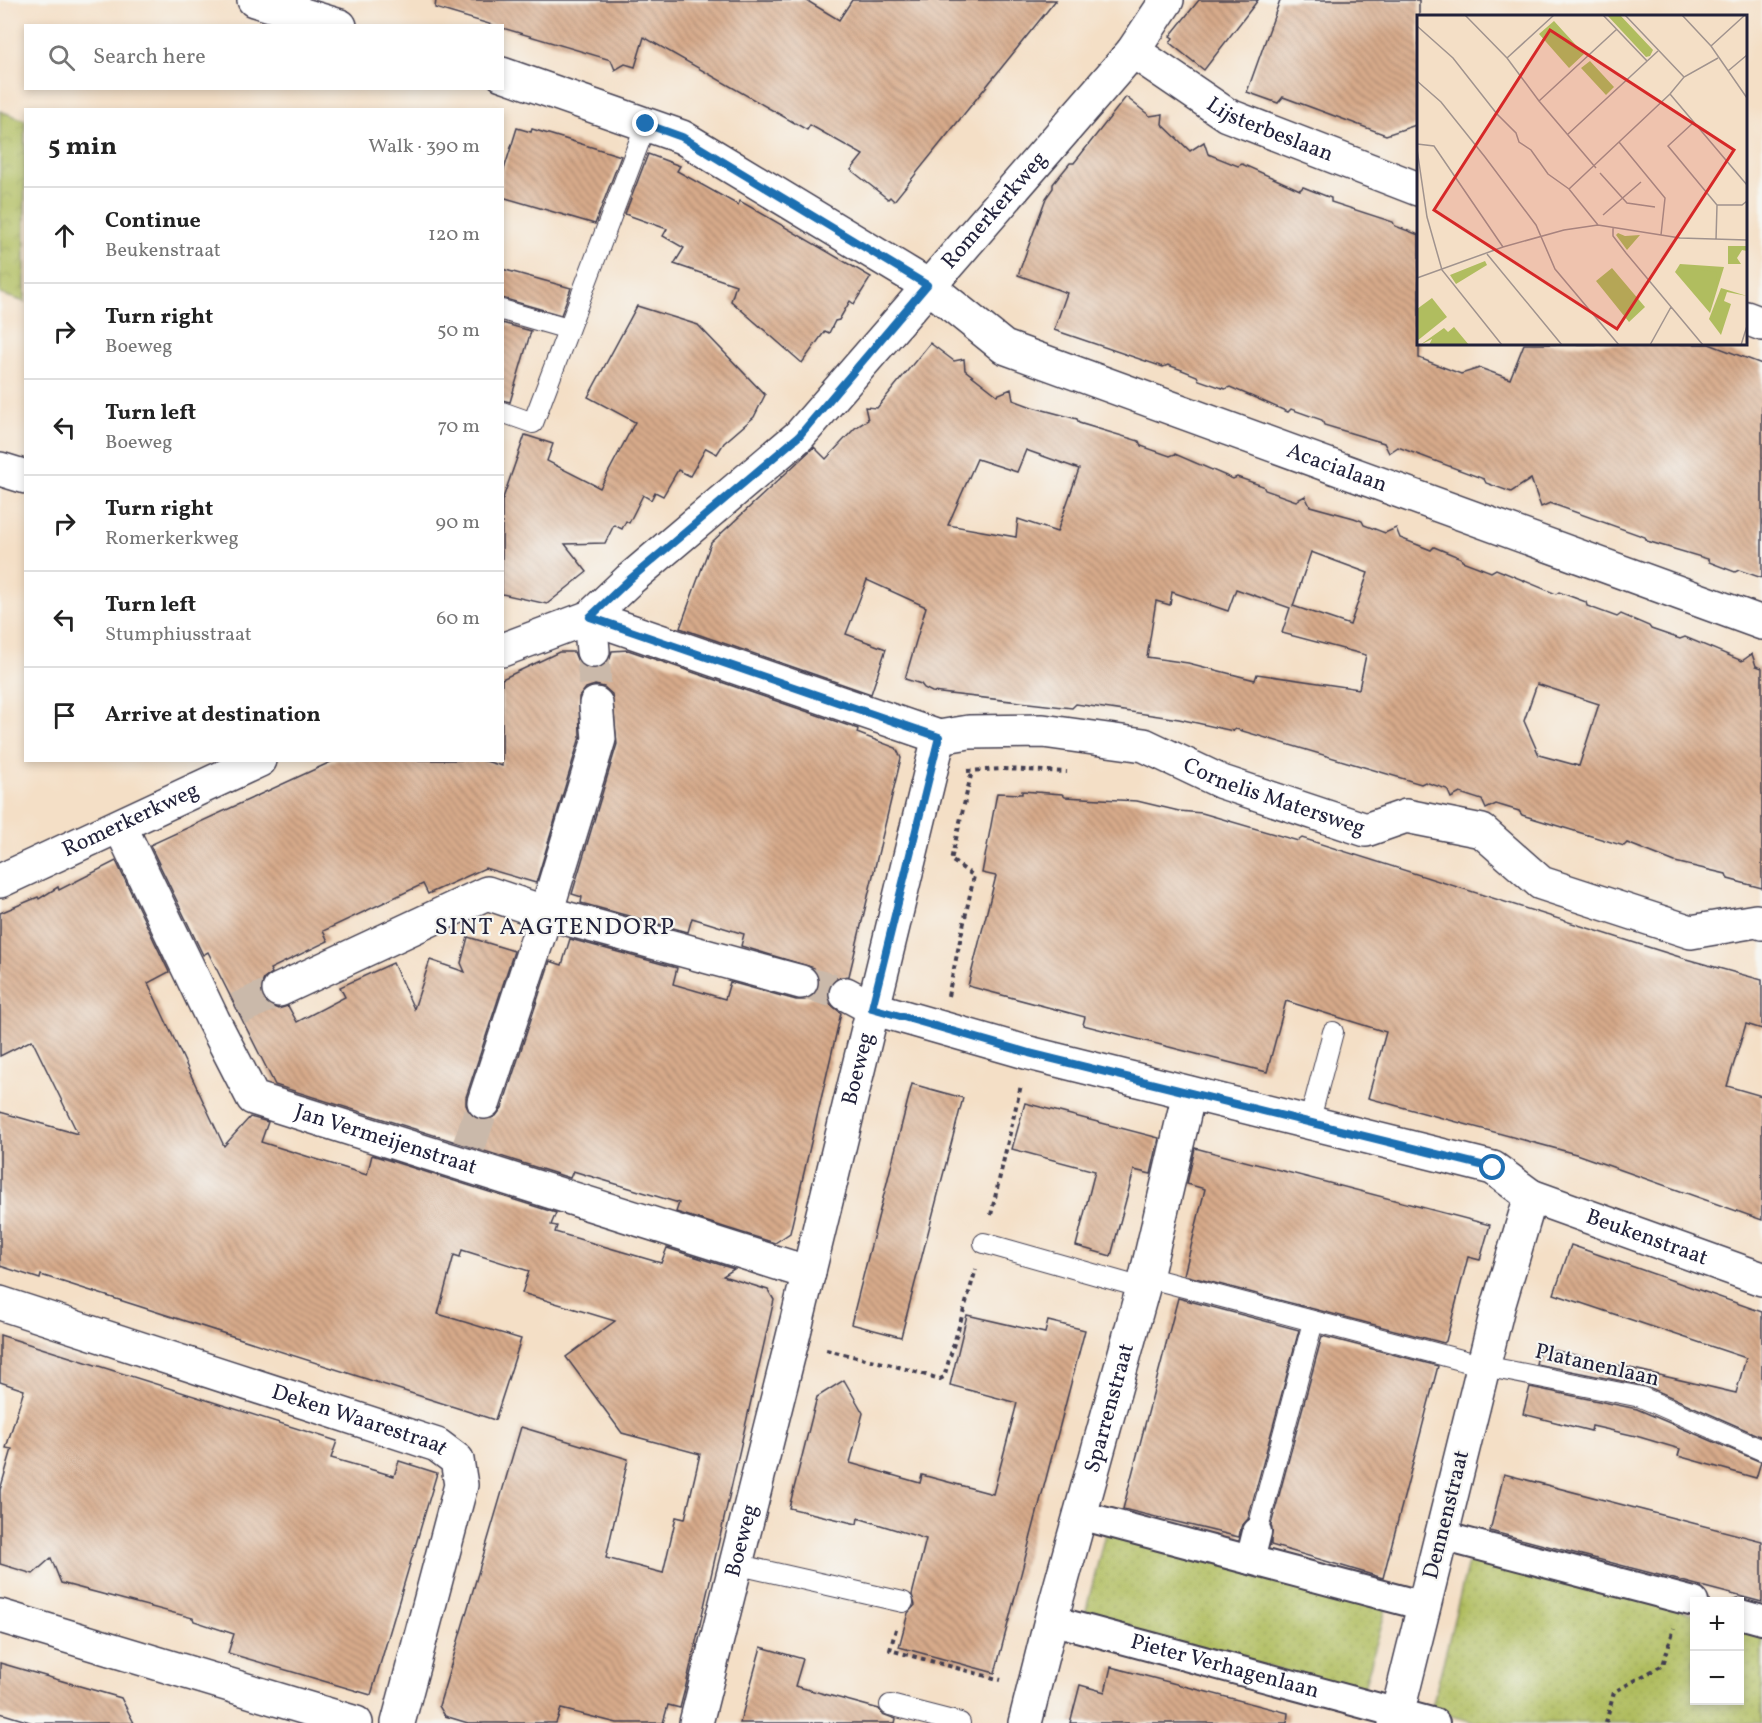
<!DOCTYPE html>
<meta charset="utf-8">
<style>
body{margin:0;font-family:Vollkorn,serif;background:#f2f2f2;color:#222}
.controls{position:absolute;right:18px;bottom:18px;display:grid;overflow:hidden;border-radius:0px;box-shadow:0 3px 9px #0003}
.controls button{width:54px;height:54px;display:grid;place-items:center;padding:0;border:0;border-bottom:2px solid #e0e0e0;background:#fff;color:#222;font:30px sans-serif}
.stop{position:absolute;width:18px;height:18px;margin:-14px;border:4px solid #1f6fb2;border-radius:50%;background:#fff}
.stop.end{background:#1f6fb2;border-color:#fff;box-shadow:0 2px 6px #0008}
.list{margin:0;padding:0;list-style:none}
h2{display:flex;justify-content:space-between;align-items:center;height:78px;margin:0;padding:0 24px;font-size:26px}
h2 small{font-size:20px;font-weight:400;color:#767676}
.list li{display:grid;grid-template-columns:39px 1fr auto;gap:18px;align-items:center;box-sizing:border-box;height:96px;padding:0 24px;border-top:2px solid #e0e0e0}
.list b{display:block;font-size:22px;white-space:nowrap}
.list p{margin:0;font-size:20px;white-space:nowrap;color:#767676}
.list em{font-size:20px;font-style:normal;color:#767676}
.icon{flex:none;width:33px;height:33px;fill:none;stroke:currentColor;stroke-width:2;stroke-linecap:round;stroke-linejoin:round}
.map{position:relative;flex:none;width:1762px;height:1723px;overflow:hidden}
.search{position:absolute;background:#fff;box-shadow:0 3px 9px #0003;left:24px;top:24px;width:480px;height:66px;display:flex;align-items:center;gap:15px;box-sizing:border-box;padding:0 21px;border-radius:0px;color:#767676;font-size:22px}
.panel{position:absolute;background:#fff;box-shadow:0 3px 9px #0003;left:24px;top:108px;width:480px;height:654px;border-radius:0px}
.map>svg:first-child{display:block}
.grass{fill:url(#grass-dots);stroke:#69704d;stroke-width:1.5}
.park{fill:url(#park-crowns);stroke:#69704d;stroke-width:1.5}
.building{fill:url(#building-back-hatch);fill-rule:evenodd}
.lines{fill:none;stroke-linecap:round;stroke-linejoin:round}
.minor-tunnel{stroke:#cab9aa;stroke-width:33;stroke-dasharray:33 16;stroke-linecap:butt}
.service-casing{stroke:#423e50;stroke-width:22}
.pedestrian-casing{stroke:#423e50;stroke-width:32}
.minor-casing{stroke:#423e50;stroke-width:36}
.path{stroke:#423e50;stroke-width:4;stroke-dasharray:4.5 4.5;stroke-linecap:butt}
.service{stroke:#fff;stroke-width:20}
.pedestrian{stroke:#fff;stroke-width:28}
.minor{stroke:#fff;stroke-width:33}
.route{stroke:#1f6fb2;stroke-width:8}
.labels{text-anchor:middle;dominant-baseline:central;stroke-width:4.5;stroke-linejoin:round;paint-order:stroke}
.street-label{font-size:22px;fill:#22223b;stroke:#f6f6f2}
.neighbourhood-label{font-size:24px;letter-spacing:1.5px;fill:#22223b;stroke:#f6f6f2}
.inset-road{fill:none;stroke:#a0938e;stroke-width:1.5}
.view{fill:#d62828;fill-opacity:0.15;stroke:#d62828;stroke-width:3}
.inset-edge{fill:none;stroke:#22223b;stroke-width:3}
</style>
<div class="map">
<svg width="1762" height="1723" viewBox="0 0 1762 1723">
<defs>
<pattern id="grass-dots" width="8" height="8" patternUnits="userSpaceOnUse" patternTransform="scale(1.5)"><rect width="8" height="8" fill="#b0bd5f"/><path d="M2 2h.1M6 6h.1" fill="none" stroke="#97a253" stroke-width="1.8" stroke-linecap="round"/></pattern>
<pattern id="park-crowns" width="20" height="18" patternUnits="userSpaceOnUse" patternTransform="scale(1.5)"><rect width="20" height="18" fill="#b0bd5f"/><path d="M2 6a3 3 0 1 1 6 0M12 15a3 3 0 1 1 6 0" fill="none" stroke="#97a253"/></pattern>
<pattern id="building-back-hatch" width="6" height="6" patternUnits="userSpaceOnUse" patternTransform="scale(1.5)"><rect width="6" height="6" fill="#d7aa8a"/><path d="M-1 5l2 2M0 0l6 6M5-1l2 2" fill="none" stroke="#ae8a72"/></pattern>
</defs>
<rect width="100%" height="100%" fill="#f6f6f2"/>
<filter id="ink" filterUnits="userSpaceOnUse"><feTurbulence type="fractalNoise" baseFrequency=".0167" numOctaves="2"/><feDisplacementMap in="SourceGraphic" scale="12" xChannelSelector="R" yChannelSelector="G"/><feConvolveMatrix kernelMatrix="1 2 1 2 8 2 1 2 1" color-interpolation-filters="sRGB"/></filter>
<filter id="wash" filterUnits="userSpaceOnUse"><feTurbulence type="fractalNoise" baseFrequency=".008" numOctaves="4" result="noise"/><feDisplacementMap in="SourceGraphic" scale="24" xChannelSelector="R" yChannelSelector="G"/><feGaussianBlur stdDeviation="1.35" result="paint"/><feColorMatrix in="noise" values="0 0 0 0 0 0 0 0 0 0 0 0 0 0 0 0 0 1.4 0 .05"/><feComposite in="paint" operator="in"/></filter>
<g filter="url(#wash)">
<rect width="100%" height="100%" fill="#f4dfc6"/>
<g class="grass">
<path d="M1106,1530L1387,1605L1363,1692L1084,1618Z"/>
<path d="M1470,1555L1694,1614V1700H1740V1626L1762,1632V1723H1478L1431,1711Z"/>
</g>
<path class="park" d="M0,111L25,120V302L0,294Z"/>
<g id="blocks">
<g class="building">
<path d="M436,0H806L839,20L852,0H1056L894,201L890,197L888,199L851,170L863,155L810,125L807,130L644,37L635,67L625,64L615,70L611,60L435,8Z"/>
<path d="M1199,0H1258L1204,70L1170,43L1173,38L1170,36Z"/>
<path d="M1280,0H1419V124L1386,135L1283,97L1278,103L1247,92Z"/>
<path d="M1126,97L1150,116L1163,114L1162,124L1190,151L1204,142L1208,154L1238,166L1242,164L1300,190L1303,187L1331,198V202L1393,222L1395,226L1419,235V358L1461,374L1480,368L1510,379L1524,344H1709L1762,364V578L1739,570L1735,572L1709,562L1708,559L1647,541L1645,537L1550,503L1541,507L1531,479L1511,492L1486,483L1484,479L1398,447L1389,453L1384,443L1324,425L1322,420L1291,409L1288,412L1230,387L1225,389L1199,380L1197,376L1182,370L1168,365L1163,367L1054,330L1067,293L1018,275L1046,198L1053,188V184L1070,163H1074Z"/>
<path d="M517,128L531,132L532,129L621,156L595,224L502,197V176Z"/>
<path d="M648,154L680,166L677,171L738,205L740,201L871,277L854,304L850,301L839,320L835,321L829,333L825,331L802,363L731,301L736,285L674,264L684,248L663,236L667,229L625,214Z"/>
<path d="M502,269L571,288L561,315L502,298Z"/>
<path d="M637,306L698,325L765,395L754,417L724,443L717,454L706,448L690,476L678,470L663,496L655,492L651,500L643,495L629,523L626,521L622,529L614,525L605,543L565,544L587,572L547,604L502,594V501L525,435L553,444L547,461L600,488L635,422L588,397Z"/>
<path d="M502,323L531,331L510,402L502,400Z"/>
<path d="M930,343L954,361L964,359L965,370L997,395L1011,389L1013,400L1032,407L1077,419L1079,423L1139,441L1141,446L1170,456L1175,454L1233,479L1237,477L1263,486L1265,490L1296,501L1305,496L1310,506L1354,518L1362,521L1364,525L1385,533L1396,528L1400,538L1431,550L1434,547L1461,558L1462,561L1491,572L1496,569L1556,594L1559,592L1575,598L1586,602L1587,606L1617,617L1621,614L1649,626L1651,629L1680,639L1685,637L1742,661L1752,654L1756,666L1762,668V888L1728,879L1726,874L1675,862L1627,843L1624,846L1522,815L1519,811L1496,804L1486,809L1482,800L1460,793L1451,798L1447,789L1425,782L1421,784L1236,729L1233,731L1179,719L1076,704L1072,708L932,692L924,688L921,684L905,679L926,607L867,580L846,634L886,649L871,694L680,628L711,543L814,447L826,459L855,428L868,420L865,407L877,408ZM1026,450L1079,469L1057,532L1018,519L1016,537L948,525L977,459L1017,472ZM1311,552L1368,573L1350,625L1293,606ZM1236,589L1290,608L1282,633L1366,655L1359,689L1257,674L1255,680L1188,663L1147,657L1156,601L1170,605L1172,592L1228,611ZM1537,684L1599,704L1579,766L1539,755L1524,721Z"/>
<path d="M628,650L858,729L857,733L896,748L901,758L849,976L836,978L830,985L827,994L830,1004L841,1013L790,1233L775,1243L676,1212L679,1203L573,1171L570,1178L275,1085L208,952L203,955L150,845L335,760H482L502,766V679L559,652H574L578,662L586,668L594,670L604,666L610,659L612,651ZM595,685L604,687L612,694L617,744L572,894L582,897L581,903L688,932L692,918L744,934L741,946L814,968L819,977V986L814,996L805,1000H796L730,982L725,999L673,984L677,968L570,939L562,965L550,961L502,1108L496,1116L487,1120H478L470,1114L466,1105V1097L514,951L468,937L461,963L465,972L430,960L414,1009L393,963L340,987L345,997L297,1022L288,1006L278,1009L268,1005L262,997L260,989L264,979L272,973L270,969L328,941L323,931L423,884L428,894L485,868L536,883L580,737L579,697L586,688Z"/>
<path d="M1022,791L1062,794L1065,797L1137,801L1179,811L1202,813L1298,841L1302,838L1686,959L1762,980V1029L1746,1024L1727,1086L1762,1096V1220L1576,1154L1368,1098L1386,1032L1286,1001L1267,1072L1083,1025L1085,1017L968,986L996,876L982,873L997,793L1022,794Z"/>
<path d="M116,861L169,972L148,983L224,1146L250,1117L268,1122L261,1142L367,1175L372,1155L556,1213L551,1225L557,1226L555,1232L661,1263L667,1248L734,1269L723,1276L768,1290L774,1300L687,1681L680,1708L668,1705L663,1723H617L561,1709L556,1723H468L445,1716L439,1706L521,1427L628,1459L606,1558L663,1573L676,1517L685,1519L700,1454L622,1433L566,1357L615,1321L522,1293L529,1271L462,1250L460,1257L454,1255L438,1314L521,1339L495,1420L41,1275L40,1279L0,1266V1112L78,1134L32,1040L0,1056V913L38,897L39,899L58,887L59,890Z"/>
<path d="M912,1084L963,1098L901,1337L851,1324Z"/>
<path d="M1025,1103L1159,1138L1151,1174L1134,1170L1111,1256L1076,1246L1095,1171L1012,1149Z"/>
<path d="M1195,1148L1490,1225L1480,1260L1468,1257L1446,1341L1444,1343L1184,1275L1205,1189L1187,1184Z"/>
<path d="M1571,1245L1762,1312V1437L1646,1386L1536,1364L1540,1347L1736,1393L1746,1358L1554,1294Z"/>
<path d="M1178,1298L1299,1330L1248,1519L1241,1527L1239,1537L1123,1509Z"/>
<path d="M967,1315L1045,1333L1048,1321L1085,1330L995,1673L899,1647L908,1613L915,1605L912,1595L926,1539L858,1518L857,1524L789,1508L817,1397L844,1380L863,1413L850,1463L920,1483L922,1475L993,1494L1017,1403L950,1385Z"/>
<path d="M0,1335L337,1441L331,1458L394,1476L399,1461L437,1473L371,1695L228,1653L234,1634L194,1621L193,1618L61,1583L51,1558L33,1574L0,1564V1490L12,1449L6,1448L24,1390L0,1382Z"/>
<path d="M1322,1336L1438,1366L1383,1578L1271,1545V1525Z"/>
<path d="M1530,1387L1637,1409L1761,1462L1756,1478L1678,1456L1680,1449L1636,1436L1592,1426L1591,1431L1523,1414Z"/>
<path d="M1504,1474L1762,1541V1602L1490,1531Z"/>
<path d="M761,1647L803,1659L795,1686L879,1709L882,1714L896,1719L895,1723H740Z"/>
<path d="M0,1663L121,1698L134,1723H33L0,1713Z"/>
<path d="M1111,1667L1288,1713L1287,1723H1070L1080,1685L1105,1692Z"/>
</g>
</g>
</g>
<g filter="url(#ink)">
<use href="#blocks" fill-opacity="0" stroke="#423e50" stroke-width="1.5"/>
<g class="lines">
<g class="minor-tunnel">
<path d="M593,651L596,704"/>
<path d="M801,982L846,994"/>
<path d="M238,1009L279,990"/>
<path d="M469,1146L484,1102"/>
</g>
<defs>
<g id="service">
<path d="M502,310L568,329"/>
<path d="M502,412L533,423L646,124"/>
<path d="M1309,1123L1333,1032"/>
<path d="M984,1243L1143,1288"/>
<path d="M1146,1277L1484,1366L1641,1397L1762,1450"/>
<path d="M1257,1532L1313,1322"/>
<path d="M735,1564L903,1602"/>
<path d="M890,1705L960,1723"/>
</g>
<g id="pedestrian">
<path d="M1080,1515L1424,1606"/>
<path d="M1442,1536L1694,1602"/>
<path d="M1250,1560L1257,1532"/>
<path d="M1740,1614L1762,1620"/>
<path id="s1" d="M1051,1620L1435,1723"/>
</g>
<g id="minor">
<path d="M254,0L340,26"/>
<path id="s2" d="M1133,51L1227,115L1418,189"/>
<path id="s3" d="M502,74L682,137L927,285L1004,347L1762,623"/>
<path d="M1746,318L1762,324"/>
<path d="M0,469L26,477"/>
<path id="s4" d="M590,617L939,737L969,732L1043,731L1144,745L1222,782L1366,830L1406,816L1482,831L1541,883L1691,932L1756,921L1762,923"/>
<path d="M590,617L593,651"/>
<path id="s5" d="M502,650L590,617L629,580L799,436L1133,51L1167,0"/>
<path id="s6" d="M120,826L213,1020L253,1098L809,1273"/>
<path id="s7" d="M0,881L260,760"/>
<path d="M279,990L487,893L546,913L801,982"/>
<path d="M846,994L872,1008L1029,1053L1493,1168L1531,1196L1498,1307L1395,1723"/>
<path d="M484,1102L546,913L599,739L596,704"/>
<path id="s8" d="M1531,1196L1762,1279"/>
<path id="s9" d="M0,1303L437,1445L457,1460L461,1485L398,1723"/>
<path d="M0,1616L356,1723"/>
<path id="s10" d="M696,1723L792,1341L939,737"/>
<path id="s11" d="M1025,1723L1051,1620L1146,1277L1189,1093"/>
</g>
</defs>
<use href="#service" class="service-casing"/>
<use href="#pedestrian" class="pedestrian-casing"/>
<use href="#minor" class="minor-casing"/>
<g class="path">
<path d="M967,771L1004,769L1067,772"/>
<path d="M948,996L974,876L951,860L972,771"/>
<path d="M991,1215L1021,1085"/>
<path d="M826,1350L892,1365L940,1379L944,1377L976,1269"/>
<path d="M896,1629L890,1650L1001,1680"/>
<path d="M1606,1723L1614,1692L1663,1665L1674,1628"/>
</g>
<use href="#service" class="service"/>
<use href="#pedestrian" class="pedestrian"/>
<use href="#minor" class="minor"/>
</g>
</g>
<g class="lines" filter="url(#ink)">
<path class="route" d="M646,124L682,137L927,285L799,436L629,580L590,617L939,737L872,1008L1029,1053L1493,1168"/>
</g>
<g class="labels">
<g class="street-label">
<text stroke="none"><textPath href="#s2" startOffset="159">Lijsterbeslaan</textPath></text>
<text stroke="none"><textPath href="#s5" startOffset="669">Romerkerkweg</textPath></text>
<text stroke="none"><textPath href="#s3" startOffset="930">Acacialaan</textPath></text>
<text stroke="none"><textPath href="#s4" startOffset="716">Cornelis Matersweg</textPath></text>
<text stroke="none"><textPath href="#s7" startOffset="144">Romerkerkweg</textPath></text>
<text stroke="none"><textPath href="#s10" startOffset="674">Boeweg</textPath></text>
<text stroke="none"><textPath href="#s6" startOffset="442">Jan Vermeijenstraat</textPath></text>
<text stroke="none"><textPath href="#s8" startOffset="123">Beukenstraat</textPath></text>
<text transform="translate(1597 1366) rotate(13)">Platanenlaan</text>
<text stroke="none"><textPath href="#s11" startOffset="326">Sparrenstraat</textPath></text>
<text stroke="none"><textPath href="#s9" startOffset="378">Deken Waarestraat</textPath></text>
<text transform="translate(1447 1515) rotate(-76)">Dennenstraat</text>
<text stroke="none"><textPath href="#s10" startOffset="188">Boeweg</textPath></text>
<text stroke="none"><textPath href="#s1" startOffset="180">Pieter Verhagenlaan</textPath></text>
</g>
<g class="neighbourhood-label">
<text x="555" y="928">SINT AAGTENDORP</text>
</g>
</g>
<g transform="translate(1417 15)">
<rect width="330" height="330" fill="#f4dfc6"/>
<path d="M190,0H203L236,35L233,41L229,42ZM137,6L167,39L152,53L122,19ZM173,46L197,72L189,80L164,53ZM201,218L208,221L223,220L210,235L199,220ZM311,231H330V236L325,235L320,243L324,249H311ZM68,246L70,250L39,269L33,260ZM263,249L307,252L293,298L258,257ZM304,273L330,281L310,277L307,286L314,289L304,320L292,304ZM37,312L52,330H12L15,324L3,330L27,313L31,317Z" fill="#b0bd5f"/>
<path d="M195,253L228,292L212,307L179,266ZM269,253L300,257L299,276L291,291L265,260Z" fill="#b0bd5f"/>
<path d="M15,283L30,302L0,326V294Z" fill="#b0bd5f"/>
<path class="inset-road" d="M48,0L90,43L122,86M186,0L230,46M208,0L267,62M265,0L294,31L330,83M0,11L36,43L80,99L99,118L102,127L114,135L131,159L152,174L181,210M294,31L328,0M90,43L137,0M311,56L330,40M0,66L24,87L68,142L119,210L138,254L202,330M253,79L330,170M277,107L251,131L300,190L299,225M150,120L241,36M202,127L248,183L244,220M0,129L17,131L86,232M0,134L10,202L25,255L85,330M179,153L122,86L200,14M183,158L210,188L238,192M152,174L253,79L267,62L301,43M300,190H325L330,186M186,200L224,167M196,213V221L209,238L286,330M70,239L145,330M0,263L86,232L147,215L181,210L263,223L330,225M233,330L254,292M324,330L330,311"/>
<path class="view" d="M133,15L317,135L200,314L17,195Z"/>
<rect width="330" height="330" class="inset-edge"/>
</g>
</svg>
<div class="controls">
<button>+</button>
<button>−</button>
</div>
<div class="stop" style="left:1493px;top:1168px"></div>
<div class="stop end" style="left:646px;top:124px"></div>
<div class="search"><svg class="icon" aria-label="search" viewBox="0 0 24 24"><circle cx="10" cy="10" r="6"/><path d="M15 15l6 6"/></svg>Search here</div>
<section class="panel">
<h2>5 min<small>Walk · 390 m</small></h2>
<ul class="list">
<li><svg class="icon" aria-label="ahead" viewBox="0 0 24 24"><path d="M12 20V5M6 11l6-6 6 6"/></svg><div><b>Continue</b><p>Beukenstraat</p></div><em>120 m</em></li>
<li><svg class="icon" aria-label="right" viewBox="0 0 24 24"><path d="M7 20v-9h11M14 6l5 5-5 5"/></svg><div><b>Turn right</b><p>Boeweg</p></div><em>50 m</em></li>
<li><svg class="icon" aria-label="left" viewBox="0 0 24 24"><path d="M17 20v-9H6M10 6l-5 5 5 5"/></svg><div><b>Turn left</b><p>Boeweg</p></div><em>70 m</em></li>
<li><svg class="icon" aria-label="right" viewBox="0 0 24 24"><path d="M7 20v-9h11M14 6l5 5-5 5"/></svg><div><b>Turn right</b><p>Romerkerkweg</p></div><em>90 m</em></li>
<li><svg class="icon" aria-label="left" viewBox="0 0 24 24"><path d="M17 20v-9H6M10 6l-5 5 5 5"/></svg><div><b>Turn left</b><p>Stumphiusstraat</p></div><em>60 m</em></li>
<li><svg class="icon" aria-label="arrive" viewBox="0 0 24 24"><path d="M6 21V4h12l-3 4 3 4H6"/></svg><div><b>Arrive at destination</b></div></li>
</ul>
</section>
</div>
